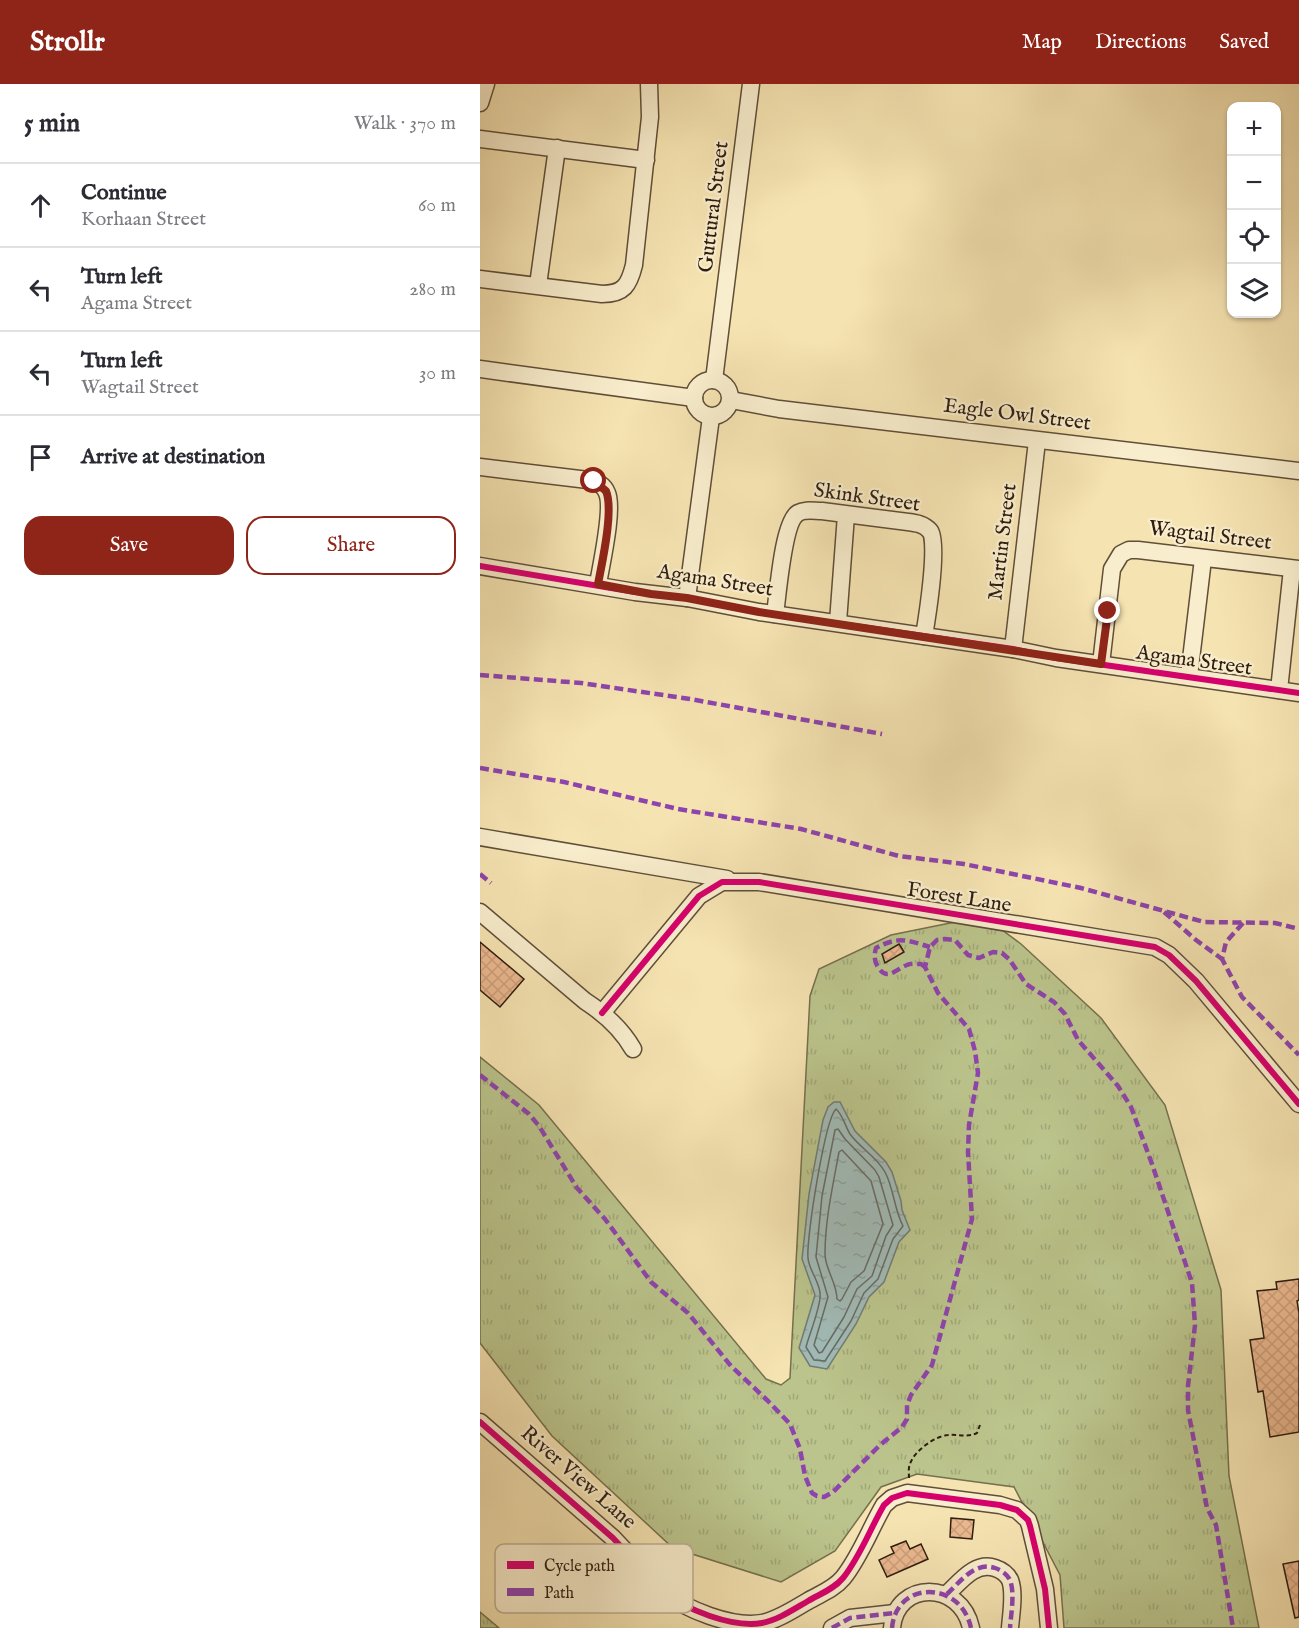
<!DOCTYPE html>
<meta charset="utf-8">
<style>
body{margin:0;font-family:"IM FELL English",serif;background:#f2f2f3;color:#2b2b33}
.controls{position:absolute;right:18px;top:18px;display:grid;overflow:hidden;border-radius:12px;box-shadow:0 2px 4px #0004}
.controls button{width:54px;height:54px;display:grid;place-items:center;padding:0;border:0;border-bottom:2px solid #e1e1e2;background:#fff;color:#2b2b33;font:30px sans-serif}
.stop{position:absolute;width:18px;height:18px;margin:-14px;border:4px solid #8f2418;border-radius:50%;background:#fff}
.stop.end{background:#8f2418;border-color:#fff;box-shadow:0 2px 6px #0008}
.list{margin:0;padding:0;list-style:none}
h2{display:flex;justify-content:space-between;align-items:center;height:78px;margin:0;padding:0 24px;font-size:26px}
h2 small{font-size:20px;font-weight:400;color:#7c7c81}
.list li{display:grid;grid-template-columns:39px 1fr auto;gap:18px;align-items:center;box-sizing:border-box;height:84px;padding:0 24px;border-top:2px solid #e1e1e2}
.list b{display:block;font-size:22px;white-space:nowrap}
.list p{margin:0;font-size:20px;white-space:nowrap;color:#7c7c81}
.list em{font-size:20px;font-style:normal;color:#7c7c81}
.actions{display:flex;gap:12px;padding:18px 24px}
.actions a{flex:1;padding:14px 0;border:2px solid #8f2418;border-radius:18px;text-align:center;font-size:21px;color:#8f2418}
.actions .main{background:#8f2418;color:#fff}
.icon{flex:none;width:33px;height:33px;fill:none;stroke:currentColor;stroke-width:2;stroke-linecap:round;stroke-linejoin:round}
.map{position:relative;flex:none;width:819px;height:1544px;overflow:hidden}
header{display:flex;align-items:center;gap:36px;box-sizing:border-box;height:84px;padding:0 30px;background:#8f2418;color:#fff}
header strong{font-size:28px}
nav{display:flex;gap:33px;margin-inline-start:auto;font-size:21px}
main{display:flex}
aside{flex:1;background:#fff}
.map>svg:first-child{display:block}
.grass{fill:url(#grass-tufts);stroke:#75704e;stroke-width:1.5}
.water{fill:url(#water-ripples);stroke:#737c75;stroke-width:1.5}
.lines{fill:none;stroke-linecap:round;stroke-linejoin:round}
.shore{stroke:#686c64;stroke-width:1.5}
.building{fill:url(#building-cross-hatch);stroke:#2f1d11;stroke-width:1.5}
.minor-casing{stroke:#604e39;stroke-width:19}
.path{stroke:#2f1d11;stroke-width:2;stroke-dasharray:4.5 3;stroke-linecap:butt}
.minor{stroke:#f8edcc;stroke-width:16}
.quiet{stroke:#8e44ad;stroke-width:4.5;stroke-dasharray:9 4.5;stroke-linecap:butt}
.cycleway-casing{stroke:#f8edcc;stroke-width:10}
.cycleway{stroke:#d6006c;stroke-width:6}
.route{stroke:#8f2418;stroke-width:8}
.labels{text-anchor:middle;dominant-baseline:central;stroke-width:4.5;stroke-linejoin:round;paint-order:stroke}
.street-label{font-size:21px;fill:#2f1d11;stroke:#f8edcc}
.key{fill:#f8edcc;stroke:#bcaf94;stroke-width:1.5}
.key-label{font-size:16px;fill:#2f1d11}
</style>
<header>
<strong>Strollr</strong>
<nav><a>Map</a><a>Directions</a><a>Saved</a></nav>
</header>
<main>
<aside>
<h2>5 min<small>Walk · 370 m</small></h2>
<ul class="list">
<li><svg class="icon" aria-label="ahead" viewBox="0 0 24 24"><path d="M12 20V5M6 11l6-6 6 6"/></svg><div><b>Continue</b><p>Korhaan Street</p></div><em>60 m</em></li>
<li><svg class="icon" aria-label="left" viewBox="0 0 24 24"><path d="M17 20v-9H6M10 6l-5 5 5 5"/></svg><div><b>Turn left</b><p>Agama Street</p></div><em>280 m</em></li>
<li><svg class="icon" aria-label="left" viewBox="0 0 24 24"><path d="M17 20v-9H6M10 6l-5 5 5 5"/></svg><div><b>Turn left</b><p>Wagtail Street</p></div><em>30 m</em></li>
<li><svg class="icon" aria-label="arrive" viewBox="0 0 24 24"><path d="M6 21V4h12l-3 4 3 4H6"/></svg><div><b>Arrive at destination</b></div></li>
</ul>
<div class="actions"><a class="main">Save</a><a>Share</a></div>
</aside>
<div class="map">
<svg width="819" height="1544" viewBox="0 0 819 1544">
<defs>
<pattern id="grass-tufts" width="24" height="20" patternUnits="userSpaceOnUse" patternTransform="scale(1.5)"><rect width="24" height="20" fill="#bbc48c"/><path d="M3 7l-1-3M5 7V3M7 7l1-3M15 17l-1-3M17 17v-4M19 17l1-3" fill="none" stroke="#a1a878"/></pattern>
<pattern id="water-ripples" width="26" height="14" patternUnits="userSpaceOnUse" patternTransform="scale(1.5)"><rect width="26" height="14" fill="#a1bbb7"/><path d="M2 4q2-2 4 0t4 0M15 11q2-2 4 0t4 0" fill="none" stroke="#8ba09c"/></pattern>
<pattern id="building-cross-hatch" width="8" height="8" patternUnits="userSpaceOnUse" patternTransform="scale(1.5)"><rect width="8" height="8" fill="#ebb88f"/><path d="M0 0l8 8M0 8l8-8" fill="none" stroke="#ca9e7a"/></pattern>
</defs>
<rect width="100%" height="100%" fill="#f5e3b1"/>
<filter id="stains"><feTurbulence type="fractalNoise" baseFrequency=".00333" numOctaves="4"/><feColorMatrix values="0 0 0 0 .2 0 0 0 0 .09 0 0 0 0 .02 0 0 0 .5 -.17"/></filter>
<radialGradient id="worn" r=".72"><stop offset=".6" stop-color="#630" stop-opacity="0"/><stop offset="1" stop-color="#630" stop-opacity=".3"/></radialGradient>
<g class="grass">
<path d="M480,837L518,843L541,860L621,934L685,1021L741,1206L749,1392L779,1544H584L580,1491L534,1403L437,1390L401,1403L355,1467L301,1498L193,1464L72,1352L0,1259V973L59,1021L286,1295L301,1301L310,1294L330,912L339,885L411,851Z"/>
<path d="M0,1528L19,1544H0Z"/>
</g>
<path class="water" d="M354,1018H360L375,1047L406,1078L412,1088L421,1117L422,1126L430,1146L419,1158L404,1198L389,1213L376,1240L347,1285L330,1282L319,1264L335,1211L322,1175L329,1110L343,1036L348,1023Z"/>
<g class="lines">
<g class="shore">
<path d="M356,1025C363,1031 365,1042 370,1050C380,1064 397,1073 405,1088C414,1105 414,1125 423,1142L413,1155L398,1195L384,1209L371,1237L345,1277L334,1276L326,1263C329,1251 342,1220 340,1209C339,1197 329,1186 328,1174C326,1155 345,1035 356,1025Z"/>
<path d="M358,1045L365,1055L395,1086L399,1093L413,1141L406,1152L392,1192L377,1205L364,1233L342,1268L339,1269L334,1261L348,1213L336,1173L342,1112L355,1046Z"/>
<path d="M362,1066L391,1097L403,1140L384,1187L371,1198L362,1215L360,1217L357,1215C357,1199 345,1185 345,1170C345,1136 353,1101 359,1068Z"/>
</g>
</g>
<g class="building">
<path d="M0,858L44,895L20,923L0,906Z"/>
<path d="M419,860L424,868L405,879L402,870Z"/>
<path d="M819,1195V1216L817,1217L819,1229V1348L790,1353L783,1307L778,1308L770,1256L784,1254L777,1207L797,1205L796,1198Z"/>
<path d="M471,1434L494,1436L492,1455L470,1453Z"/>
<path d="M426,1457L430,1465L441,1460L448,1475L407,1493L399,1476L414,1469L411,1463Z"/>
<path d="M819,1477V1533L815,1534L803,1480Z"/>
</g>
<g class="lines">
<defs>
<g id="minor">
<path d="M0,19L6,0"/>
<path d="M0,55L166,76"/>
<path d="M0,195L122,210C144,210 149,201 154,181L170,33L169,0"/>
<path d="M58,201L77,64"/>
<path d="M0,285L214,314"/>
<circle cx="232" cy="314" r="18"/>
<path d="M234,296L271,0"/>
<path d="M251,316L299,325L819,387"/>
<path d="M0,383L108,396C116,397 124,401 127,409C134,425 121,481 118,500"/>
<path d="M0,482L155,508L207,514L279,528L533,565L576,574L819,609"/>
<path d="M207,514L231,333"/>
<path d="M295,530C298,510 303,438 318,429C325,425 334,427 342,427L428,438C436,439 444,440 450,447C459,458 447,534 444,552"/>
<path d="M358,538L366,431"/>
<path d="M533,565L557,357"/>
<path d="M621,580L632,485L641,470L649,466H658L819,485"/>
<path d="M709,592L723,475"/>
<path d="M799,606L812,485"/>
<path d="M0,753L247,795"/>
<path d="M0,828L105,917C125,930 141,944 153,965"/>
<path d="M122,929L219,812L242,798H279L675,863L689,871L716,897L819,1020"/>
<path d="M0,1338L133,1454L183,1507C206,1526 252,1544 282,1539C298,1536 314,1525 328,1517C340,1510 354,1505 363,1494C380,1473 390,1445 404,1421L412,1414L427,1409L520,1421L537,1426L548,1436L550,1442L565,1505L569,1544"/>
<path d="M467,1510C480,1498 495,1477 515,1484C521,1486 527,1490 530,1496C535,1509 531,1530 530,1544"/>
<path d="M352,1544L370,1534L415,1529"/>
<path d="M412,1544C416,1496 481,1496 491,1544"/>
</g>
</defs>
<use href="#minor" class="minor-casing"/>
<path class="path" d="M429,1394C429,1390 428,1384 430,1380C434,1367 455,1352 468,1351C478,1350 487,1354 497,1349L500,1341"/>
<use href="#minor" class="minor"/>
<g class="quiet">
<path d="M0,591L101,599L210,615L402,650"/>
<path d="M0,684L84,698L198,725L321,745L419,772L484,780L601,804L724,838L795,839L819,845"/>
<path d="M0,790L11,799"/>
<path d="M684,828L716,856L742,875"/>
<path d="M763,839L746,858L742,875L762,913L819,971"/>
<path d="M445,883L441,880C437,880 431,879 427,881C416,885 407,898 398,883C394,877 394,871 396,864C418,852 427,856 450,863"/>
<path d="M0,991L49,1030L59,1042L97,1104L125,1135L171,1198L208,1229L251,1282L288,1317L310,1340L320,1365L325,1392L332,1409L337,1412L344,1413L353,1408L400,1361L422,1343L427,1335V1321L431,1311L452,1281L492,1135L488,1068L489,1041L498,989L495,967L489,945L458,909L445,883L450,863L457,856L465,855L475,856L488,871L499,874L513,868L522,869L529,875L546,900L574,918L585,930L598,956L638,1002L651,1023L672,1080L712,1199L715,1241L708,1302V1326L727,1424L736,1441L753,1544"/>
<path d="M467,1510C480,1498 495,1477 515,1484C521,1486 527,1490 530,1496C535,1509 531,1530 530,1544"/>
<path d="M352,1544L370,1534L415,1529"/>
<path d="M412,1544C416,1496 481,1496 491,1544"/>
</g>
<defs>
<g id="cycleway">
<path d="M0,482L155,508L207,514L279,528L533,565L576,574L819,609"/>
<path d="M122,929L219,812L242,798H279L675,863L689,871L716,897L819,1020"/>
<path d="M0,1338L133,1454L183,1507C206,1526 252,1544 282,1539C298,1536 314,1525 328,1517C340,1510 354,1505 363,1494C380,1473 390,1445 404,1421L412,1414L427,1409L520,1421L537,1426L548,1436L550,1442L565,1505L569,1544"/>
</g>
</defs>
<use href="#cycleway" class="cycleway-casing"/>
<use href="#cycleway" class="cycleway"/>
</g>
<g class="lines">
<path class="route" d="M114,397L126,407C134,426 122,479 118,500L171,510L207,514L279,528L621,580L628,527"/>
</g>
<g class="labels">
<g class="street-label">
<text transform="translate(234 123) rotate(-83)">Guttural Street</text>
<text transform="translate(537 331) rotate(7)">Eagle Owl Street</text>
<text transform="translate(387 414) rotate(8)">Skink Street</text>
<text transform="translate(730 452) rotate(7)">Wagtail Street</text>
<text transform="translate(523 458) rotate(-83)">Martin Street</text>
<text transform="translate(235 497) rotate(9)">Agama Street</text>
<text transform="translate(714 577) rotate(8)">Agama Street</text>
<text transform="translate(479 814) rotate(9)">Forest Lane</text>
<text transform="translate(98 1394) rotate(41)">River View Lane</text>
</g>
</g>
<rect x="15" y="1460" width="198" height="69" rx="9" class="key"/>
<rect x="27" y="1477" width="27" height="8" fill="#d6006c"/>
<rect x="27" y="1504" width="27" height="8" fill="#8e44ad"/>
<g class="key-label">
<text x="64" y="1487">Cycle path</text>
<text x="64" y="1514">Path</text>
</g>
<rect width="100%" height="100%" filter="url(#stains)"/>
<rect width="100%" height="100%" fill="url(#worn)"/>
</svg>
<div class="controls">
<button>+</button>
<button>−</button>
<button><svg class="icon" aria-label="locate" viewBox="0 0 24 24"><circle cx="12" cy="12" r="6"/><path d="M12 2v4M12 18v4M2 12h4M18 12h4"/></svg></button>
<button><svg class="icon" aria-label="layers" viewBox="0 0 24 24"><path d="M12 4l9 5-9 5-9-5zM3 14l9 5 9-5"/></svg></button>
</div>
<div class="stop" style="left:114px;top:397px"></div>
<div class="stop end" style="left:628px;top:527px"></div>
</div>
</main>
